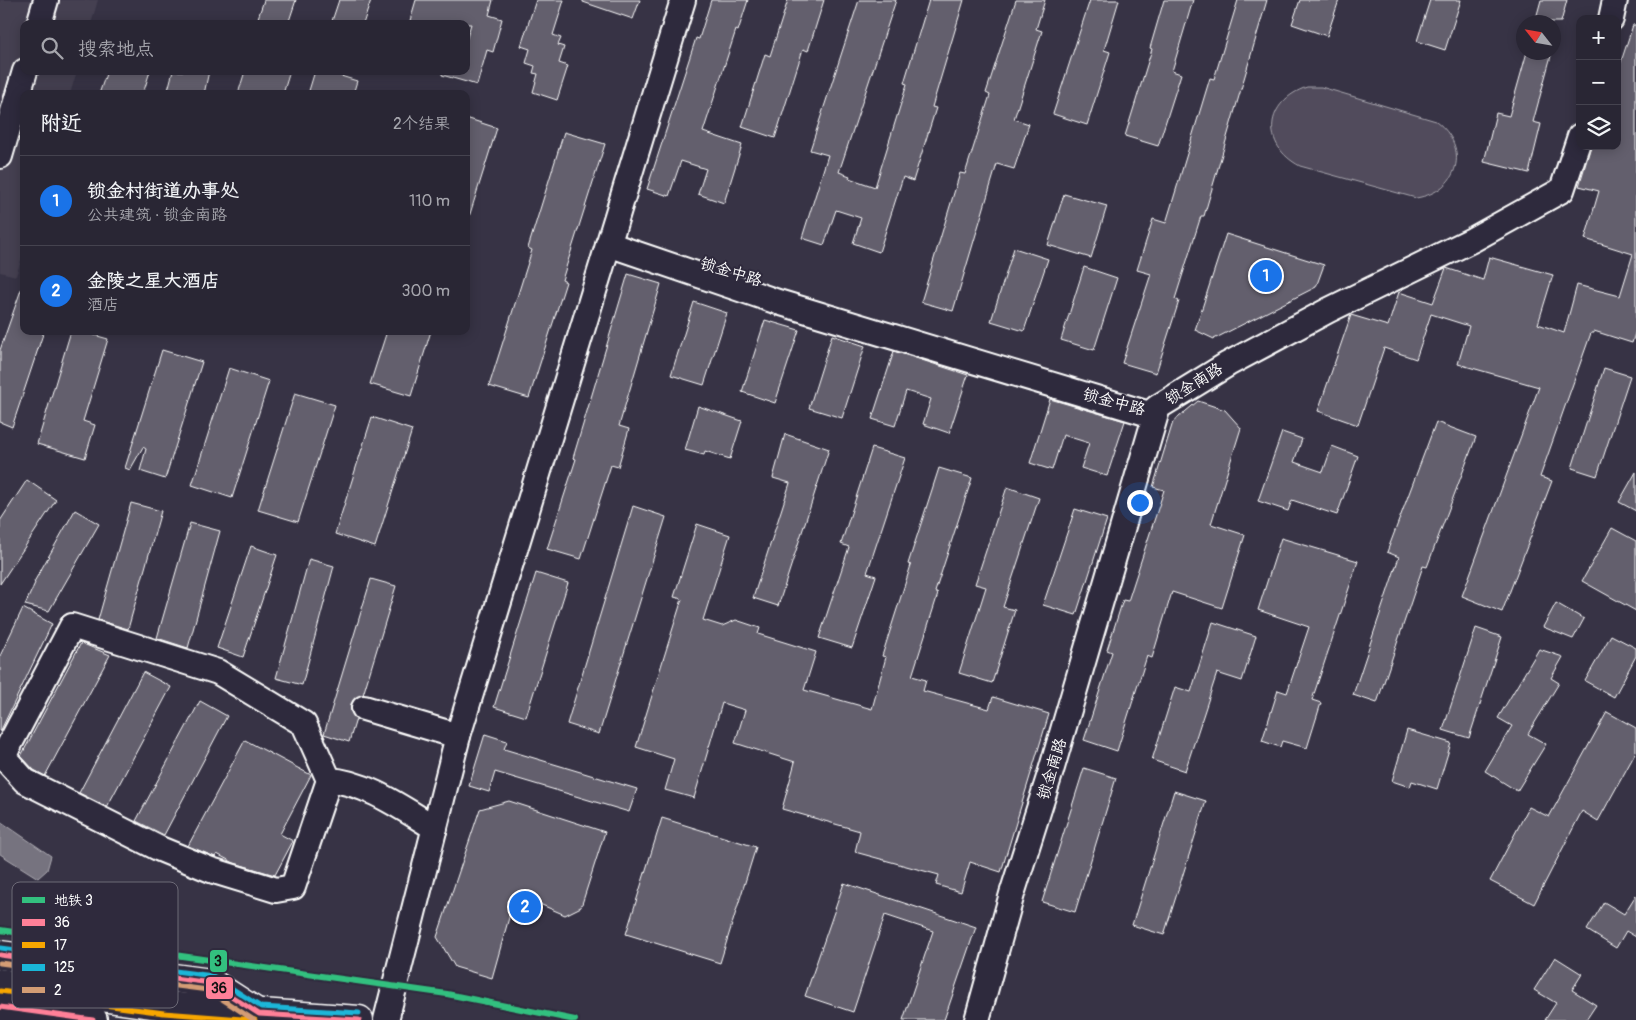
<!DOCTYPE html>
<html lang="zh">
<meta charset="utf-8">
<style>
body{margin:0;font-family:Pangolin,"LXGW WenKai TC",sans-serif;background:#312e3c;color:#f1f3f6}
.controls{position:absolute;right:15px;top:15px;display:grid;overflow:hidden;border-radius:10px;box-shadow:0 2px 12px #0003}
.controls button{width:45px;height:45px;display:grid;place-items:center;padding:0;border:0;border-bottom:1px solid #45434f;background:#292634;color:#f1f3f6;font:25px sans-serif}
.compass{position:absolute;left:1516px;top:15px;width:45px;height:45px;border-radius:50%;background:#292634;box-shadow:0 2px 12px #0003;rotate:301deg}
.you{position:absolute;left:1139px;top:502px;width:18px;height:18px;margin:-12px;border:4px solid #fff;border-radius:50%;background:#1a73e8;box-shadow:0 0 0 8px #1a73e833}
.badge{display:grid;place-items:center;width:32px;height:32px;border-radius:50%;background:#1a73e8;color:#fff;font-size:16px;font-weight:700}
.pin{position:absolute;translate:-50% -50%;border:2px solid #fff;box-shadow:0 1px 5px #0006}
.list{margin:0;padding:0;list-style:none}
h2{display:flex;justify-content:space-between;align-items:center;height:65px;margin:0;padding:0 20px;font-size:21px}
h2 small{font-size:16px;font-weight:400;color:#a5a5ac}
.list li{display:grid;grid-template-columns:32px 1fr auto;gap:15px;align-items:center;box-sizing:border-box;height:90px;padding:0 20px;border-top:1px solid #45434f}
.list b{display:block;font-size:19px;white-space:nowrap}
.list p{margin:0;font-size:16px;white-space:nowrap;color:#a5a5ac}
.list em{font-size:16px;font-style:normal;color:#a5a5ac}
.icon{flex:none;width:28px;height:28px;fill:none;stroke:currentColor;stroke-width:2;stroke-linecap:round;stroke-linejoin:round}
.map{position:relative;flex:none;width:1636px;height:1020px;overflow:hidden}
.search{position:absolute;background:#292634;box-shadow:0 2px 12px #0003;left:20px;top:20px;width:450px;height:55px;display:flex;align-items:center;gap:12px;box-sizing:border-box;padding:0 18px;border-radius:10px;color:#a5a5ac;font-size:19px}
.panel{position:absolute;background:#292634;box-shadow:0 2px 12px #0003;left:20px;top:90px;width:450px;height:245px;border-radius:10px}
.map>svg:first-child{display:block}
.built{fill:#444051}
.green{fill:#514c5c;stroke:#a8a6ae}
.water{fill:#76737f;stroke:#adabb2}
.building{fill:#635f6d;stroke:#fff}
.lines{fill:none;stroke-linecap:round;stroke-linejoin:round}
.minor-casing{stroke:#fff;stroke-width:28}
.major-casing{stroke:#fff;stroke-width:31}
.minor{stroke:#2f2a3d;stroke-width:24}
.major{stroke:#2f2a3d;stroke-width:28}
.bus-1-casing{stroke:#2f2a3d;stroke-width:9}
.bus-2-casing{stroke:#2f2a3d;stroke-width:9}
.bus-3-casing{stroke:#2f2a3d;stroke-width:9}
.bus-4-casing{stroke:#2f2a3d;stroke-width:9}
.bus-1{stroke:#ff8098;stroke-width:5}
.bus-2{stroke:#f7a600;stroke-width:5}
.bus-3{stroke:#1ab6d8;stroke-width:5}
.bus-4{stroke:#d39c74;stroke-width:5}
.metro-1-casing{stroke:#2f2a3d;stroke-width:10}
.metro-1{stroke:#33c07f;stroke-width:6}
.labels{text-anchor:middle;dominant-baseline:central;stroke-width:4;stroke-linejoin:round;paint-order:stroke}
.street-label{font-size:16px;fill:#fff;stroke:#2f2a3d}
.key{fill:#2f2a3d;stroke:#6d6a77;stroke-width:1}
.key-label{font-size:14px;fill:#fff}
.line-badge{stroke:#2f2a3d;stroke-width:2}
.pale-badge-label{font-size:14px;text-anchor:middle;font-weight:bold;fill:#111}
</style>
<div class="map">
<svg width="1636" height="1020" viewBox="0 0 1636 1020">
<rect width="100%" height="100%" fill="#373345"/>
<filter id="ink" filterUnits="userSpaceOnUse"><feTurbulence type="fractalNoise" baseFrequency=".02" numOctaves="2"/><feDisplacementMap in="SourceGraphic" scale="10" xChannelSelector="R" yChannelSelector="G"/><feConvolveMatrix kernelMatrix="1 2 1 2 8 2 1 2 1" color-interpolation-filters="sRGB"/></filter>
<g filter="url(#ink)">
<path class="built" d="M0,0H98L91,24H24V71H77L70,94H24V251L16,276L0,272Z"/>
<path class="green" d="M1307,87H1321L1436,121C1471,148 1459,191 1416,198L1300,166C1260,145 1265,101 1307,87Z"/>
<path class="water" d="M0,821L51,856L47,870L38,878L0,854Z"/>
<g class="building">
<path d="M264,0H296L288,24H256Z"/>
<path d="M339,0H371L363,24H331Z"/>
<path d="M416,0H493L489,15L502,19L493,52L487,50L477,85L442,75V71H466V41L471,24H409Z"/>
<path d="M536,0H564L553,35L561,38L558,45L564,47L559,63L568,66L557,100L533,92L538,74L533,73L535,66L526,63L530,49L521,46Z"/>
<path d="M583,0H640L633,19L583,2Z"/>
<path d="M711,0H748L738,31L736,30L703,132L742,145L724,203L698,194L706,169L681,161L669,196L647,189L696,38L699,39Z"/>
<path d="M788,0H824L808,51L803,49L775,138L742,127L765,54L770,56Z"/>
<path d="M859,0H896L839,172L850,176L849,178L875,187L907,84L904,83L929,0H964L932,107L936,108L913,181L903,177L879,252L853,243L861,218L836,210L824,245L802,238L828,155L810,150Z"/>
<path d="M1016,0H1045L1036,29L1042,31L1014,119L1029,124L1014,169L997,164L953,311L921,302L960,173L965,174L990,95L986,93Z"/>
<path d="M1090,0H1119L1104,50L1110,52L1087,125L1053,114Z"/>
<path d="M1164,0H1193L1172,71L1181,74L1158,146L1125,136L1152,49L1150,48Z"/>
<path d="M1238,0H1267L1204,216H1201L1175,299L1179,301L1156,373L1122,363L1151,274L1137,270L1153,219L1166,223L1210,78L1214,79Z"/>
<path d="M1300,0H1339L1327,36L1292,24Z"/>
<path d="M1430,0H1461L1445,50L1417,41Z"/>
<path d="M1541,0H1567L1561,22H1535Z"/>
<path d="M1633,25H1636V330L1632,343L1594,331V333H1591L1540,477L1552,481L1502,612L1462,596L1539,387L1458,364L1469,326L1431,314L1416,359L1384,348L1358,425L1318,411L1351,315L1388,326L1399,292L1433,303L1446,268L1483,280L1489,257L1553,275L1538,324L1564,333L1577,285L1620,296L1633,254L1585,239L1599,191L1579,186L1591,146H1617V74Z"/>
<path d="M1527,52H1552L1533,122L1541,124L1529,173L1484,162L1496,113L1509,116Z"/>
<path d="M107,71H150L143,94H99Z"/>
<path d="M173,71H209L204,94H167Z"/>
<path d="M245,71H290L283,94H238Z"/>
<path d="M315,71H325L357,81L353,94H308Z"/>
<path d="M466,118L497,128L469,217L466,216Z"/>
<path d="M564,132L605,144L562,280L566,282L529,398L489,386L532,250L528,248Z"/>
<path d="M1064,194L1107,206L1091,258L1048,245Z"/>
<path d="M1226,234L1324,265L1316,287L1214,339L1195,330Z"/>
<path d="M1014,248L1048,259L1024,331L991,321Z"/>
<path d="M1084,267L1117,278L1094,350L1061,340Z"/>
<path d="M628,274L661,284L619,426L629,429L618,467L611,465L581,559L547,549L576,459L573,458Z"/>
<path d="M22,287H24V331H44L12,427L0,422V350Z"/>
<path d="M694,302L727,313L704,385L671,375Z"/>
<path d="M765,320L799,330L775,403L742,392Z"/>
<path d="M71,331H80L108,339L83,421L95,425L85,458L37,444Z"/>
<path d="M387,331H431L411,396L370,384Z"/>
<path d="M832,335L865,346L842,418L809,408Z"/>
<path d="M162,350L202,362L165,479L140,471L146,449L143,447L130,470L125,468Z"/>
<path d="M894,351L968,375L949,433L923,424L931,399L906,391L895,426L872,419Z"/>
<path d="M229,368L269,381L232,498L192,485Z"/>
<path d="M1604,368L1630,376L1597,476L1572,468Z"/>
<path d="M295,393L335,405L298,522L258,510Z"/>
<path d="M1050,399L1125,421L1107,476L1081,468L1089,443L1063,435L1052,470L1030,463Z"/>
<path d="M1198,401L1225,410L1241,428L1211,524L1245,535L1222,608L1172,592L1152,658L1147,656L1117,751L1084,740L1112,652L1107,650L1123,600L1128,601L1164,490L1153,487L1173,422Z"/>
<path d="M698,406L742,421L730,459L705,451L704,455L685,450Z"/>
<path d="M372,417L412,430L375,547L335,534Z"/>
<path d="M1436,422L1476,437L1427,567L1423,566L1377,703L1353,695L1399,557L1387,552Z"/>
<path d="M1282,432L1302,439L1294,462L1323,472L1332,446L1358,456L1337,515L1292,500L1288,511L1258,501Z"/>
<path d="M785,434L829,449L778,606L753,598L790,483L773,478Z"/>
<path d="M872,448L905,458L867,573L876,576L852,648L819,638L849,547L841,544Z"/>
<path d="M939,468L972,478L935,592L938,594L912,676L926,680L923,691L989,709L993,697L1049,714L1001,872L970,862L961,892L936,885L939,875L855,852L860,831L782,809L795,762L735,743L745,710L722,703L694,798L665,790L674,759L636,747L682,599L674,597L697,524L730,535L703,620L722,626L736,620L760,628L758,634L816,652L804,690L872,709L886,657L882,656L911,565L908,564Z"/>
<path d="M1636,472V511L1619,502Z"/>
<path d="M27,480L56,500L0,584V521Z"/>
<path d="M1007,487L1039,498L1003,607L1015,610L992,683L959,673L986,587L975,584Z"/>
<path d="M131,503L161,511L128,629L98,620Z"/>
<path d="M633,506L666,517L599,734L567,724Z"/>
<path d="M1075,509L1107,519L1076,615L1043,605Z"/>
<path d="M75,510L99,524L49,611L25,605L35,583L34,582Z"/>
<path d="M190,523L220,531L188,648L157,638Z"/>
<path d="M1612,528L1636,541V611L1582,581Z"/>
<path d="M1281,538L1358,561L1312,700L1321,703L1307,748L1282,741L1280,747L1262,741L1278,690L1287,693L1309,627L1258,610Z"/>
<path d="M251,546L277,555L243,657L217,648Z"/>
<path d="M309,559L334,566L302,685L276,678Z"/>
<path d="M536,573L568,583L526,717L494,707Z"/>
<path d="M371,579L396,586L363,695L355,698L351,704V712L356,719L349,742L324,734Z"/>
<path d="M1556,603L1584,619L1573,639L1543,627Z"/>
<path d="M23,608L52,624L0,732V656Z"/>
<path d="M1213,622L1256,636L1242,681L1217,673L1185,771L1152,760L1175,687L1191,692Z"/>
<path d="M1476,628L1502,637L1469,738L1443,730Z"/>
<path d="M1611,635L1636,648V656L1614,697L1585,681Z"/>
<path d="M81,643L110,655L45,776L34,770L21,756Z"/>
<path d="M1539,649L1563,657L1551,678L1559,683L1528,734L1546,744L1517,791L1485,771L1512,726L1498,718Z"/>
<path d="M143,672L171,687L107,807L79,793Z"/>
<path d="M200,701L227,716L164,835L136,821Z"/>
<path d="M1607,712L1636,728V752L1598,821L1582,811L1534,904L1490,881L1529,807L1549,817Z"/>
<path d="M1407,730L1451,743L1437,789L1412,781L1410,787L1392,781Z"/>
<path d="M485,734L507,741L504,749L637,789L629,812L495,772L489,792L469,786Z"/>
<path d="M245,740L311,775L280,834L293,841L275,875L234,863L217,854L215,857L188,846Z"/>
<path d="M1084,768L1116,778L1075,912L1042,902Z"/>
<path d="M1174,791L1206,801L1164,935L1132,925Z"/>
<path d="M509,801L605,832L581,907L565,915L535,902L510,914L492,978L455,967L437,937L480,809Z"/>
<path d="M662,818L756,847L720,963L626,934Z"/>
<path d="M844,883L976,927L944,1020H903L933,931L885,915L853,1012L805,996Z"/>
<path d="M1636,895V937L1626,931L1616,948L1587,930L1604,902L1624,914Z"/>
<path d="M1555,957L1582,974L1572,990L1596,1005L1586,1020H1545L1556,1003L1534,990Z"/>
</g>
<g class="lines">
<defs>
<g id="minor">
<path d="M1611,19L1615,0"/>
<path d="M39,24L46,0"/>
<path d="M0,156L25,71"/>
<path d="M608,244L778,302L1149,414L1158,407"/>
<path d="M364,708L458,736"/>
<path d="M0,753L25,781L160,849L211,870L276,890L293,887L329,780C366,782 403,809 435,828"/>
<path d="M4,755L72,626L218,672L304,724L329,780"/>
<path d="M386,1020L458,736L683,0"/>
<path d="M977,1020L1012,894L1051,771L1158,407L1228,364L1329,310L1472,240L1562,190L1580,136"/>
</g>
<g id="major">
<path d="M0,955L211,983L256,1012"/>
<path d="M0,983L165,1006L359,1020"/>
<path d="M0,1007L93,1020"/>
</g>
</defs>
<use href="#minor" class="minor-casing"/>
<use href="#major" class="major-casing"/>
<use href="#minor" class="minor"/>
<use href="#major" class="major"/>
<defs>
<g id="bus-1">
<path d="M0,955L211,983L259,1014L359,1020"/>
<path d="M0,1007L93,1020"/>
</g>
<path id="bus-2" d="M0,991L164,1013L255,1020"/>
<path id="bus-3" d="M1,948L213,976L261,1007L359,1013"/>
<path id="bus-4" d="M0,963L208,990L254,1020"/>
</defs>
<use href="#bus-1" class="bus-1-casing"/>
<use href="#bus-2" class="bus-2-casing"/>
<use href="#bus-3" class="bus-3-casing"/>
<use href="#bus-4" class="bus-4-casing"/>
<use href="#bus-1" class="bus-1"/>
<use href="#bus-2" class="bus-2"/>
<use href="#bus-3" class="bus-3"/>
<use href="#bus-4" class="bus-4"/>
<defs>
<path id="metro-1" d="M0,930L447,994L575,1020"/>
</defs>
<use href="#metro-1" class="metro-1-casing"/>
<use href="#metro-1" class="metro-1"/>
</g>
</g>
<g class="labels">
<g class="street-label">
<text transform="translate(731 272) rotate(17)">锁金中路</text>
<text transform="translate(1194 384) rotate(-32)">锁金南路</text>
<text transform="translate(1114 402) rotate(15)">锁金中路</text>
<text transform="translate(1052 769) rotate(-73)">锁金南路</text>
</g>
</g>
<rect x="12" y="882" width="166" height="126" rx="8" class="key"/>
<rect x="22" y="897" width="23" height="6" fill="#33c07f"/>
<rect x="22" y="919" width="23" height="7" fill="#ff8098"/>
<rect x="22" y="942" width="23" height="6" fill="#f7a600"/>
<rect x="22" y="964" width="23" height="7" fill="#1ab6d8"/>
<rect x="22" y="987" width="23" height="6" fill="#d39c74"/>
<g class="key-label">
<text x="54" y="905">地铁 3</text>
<text x="54" y="927">36</text>
<text x="54" y="950">17</text>
<text x="54" y="972">125</text>
<text x="54" y="995">2</text>
</g>
<g class="line-badge">
<rect x="209" y="949" width="19" height="24" rx="5" fill="#33c07f"/>
<rect x="205" y="976" width="29" height="24" rx="5" fill="#ff8098"/>
</g>
<g class="pale-badge-label">
<text x="218" y="966">3</text>
<text x="219" y="993">36</text>
</g>
</svg>
<div class="controls">
<button>+</button>
<button>−</button>
<button><svg class="icon" aria-label="layers" viewBox="0 0 24 24"><path d="M12 4l9 5-9 5-9-5zM3 14l9 5 9-5"/></svg></button>
</div>
<svg class="compass" viewBox="-18 -18 36 36"><path d="M0-13l5 13h-10z" fill="#e53935"/><path d="M0 13l5-13h-10z" fill="#a5a5ac"/></svg>
<div class="you"></div>
<div class="pin badge" style="left:1266px;top:276px">1</div>
<div class="pin badge" style="left:525px;top:907px">2</div>
<div class="search"><svg class="icon" aria-label="search" viewBox="0 0 24 24"><circle cx="10" cy="10" r="6"/><path d="M15 15l6 6"/></svg>搜索地点</div>
<section class="panel">
<h2>附近<small>2个结果</small></h2>
<ul class="list">
<li><span class="badge">1</span><div><b>锁金村街道办事处</b><p>公共建筑 · 锁金南路</p></div><em>110 m</em></li>
<li><span class="badge">2</span><div><b>金陵之星大酒店</b><p>酒店</p></div><em>300 m</em></li>
</ul>
</section>
</div>
